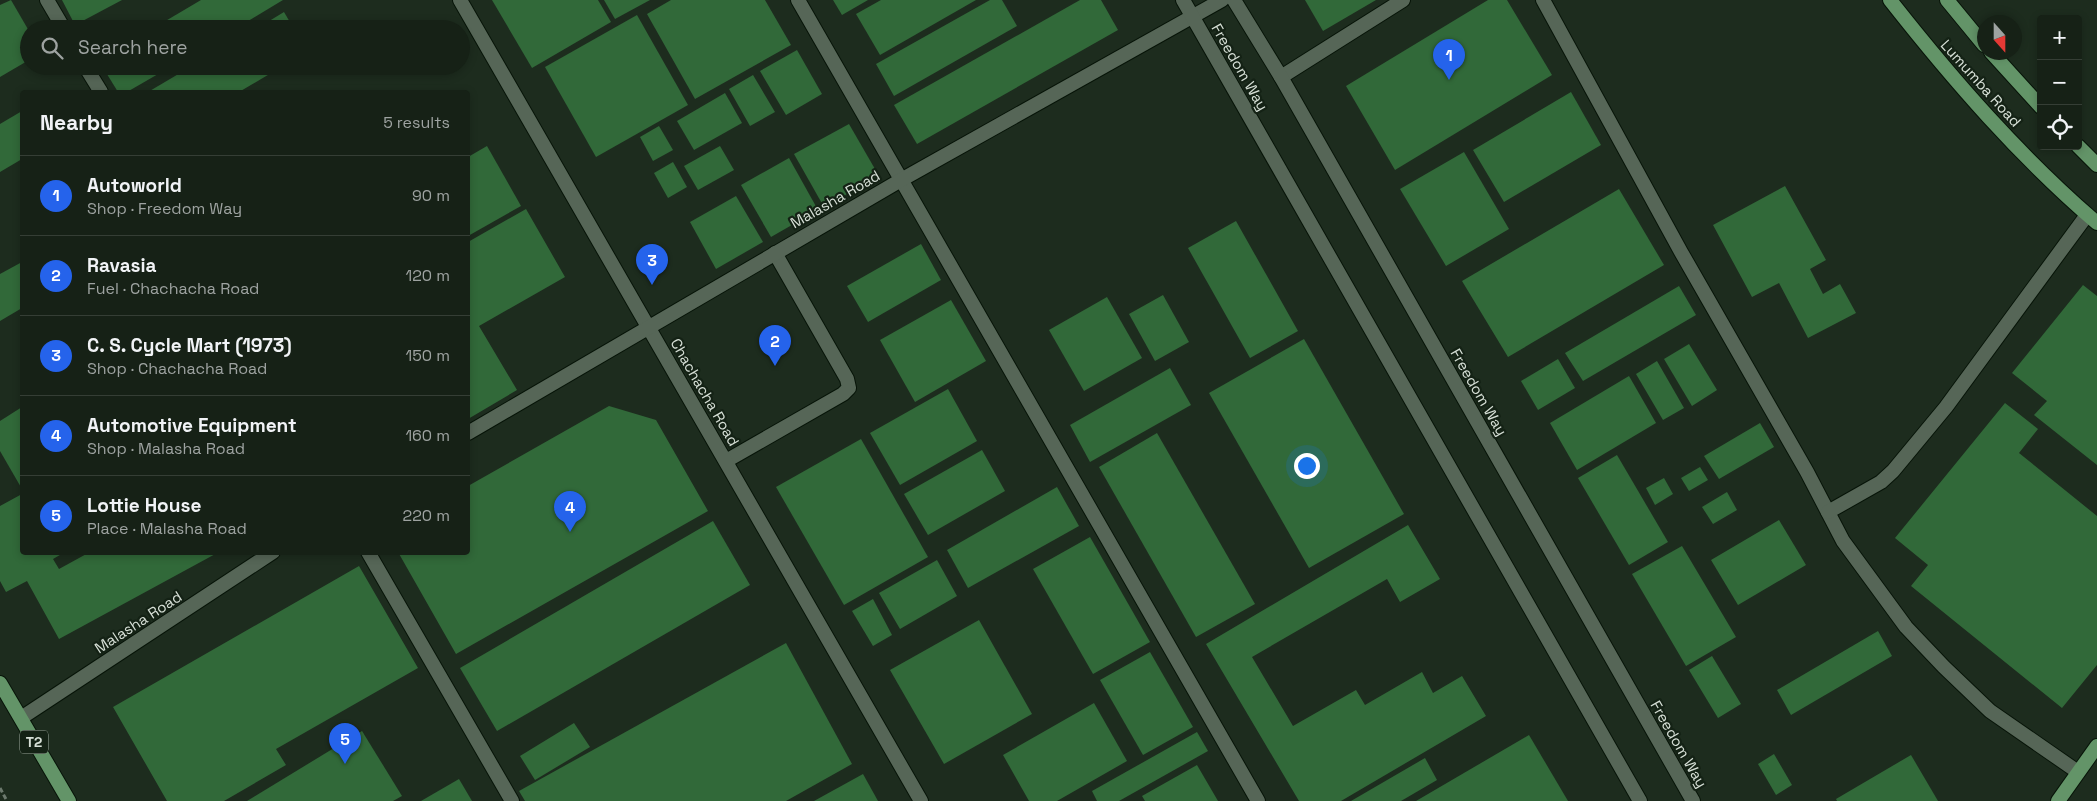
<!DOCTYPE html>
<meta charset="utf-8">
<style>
body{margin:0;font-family:"Space Grotesk",sans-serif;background:#232e23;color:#f1f3f6}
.controls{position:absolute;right:15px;top:15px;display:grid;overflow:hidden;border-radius:5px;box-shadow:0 2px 8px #0003}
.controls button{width:45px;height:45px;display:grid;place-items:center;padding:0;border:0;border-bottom:1px solid #353e35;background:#162116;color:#f1f3f6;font:25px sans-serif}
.compass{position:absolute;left:1977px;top:15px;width:45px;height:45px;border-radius:50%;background:#162116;box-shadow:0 2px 8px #0003;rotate:159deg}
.you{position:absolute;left:1306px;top:465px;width:18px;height:18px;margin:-12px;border:4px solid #fff;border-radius:50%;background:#1a73e8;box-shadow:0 0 0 8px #1a73e833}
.badge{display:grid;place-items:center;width:32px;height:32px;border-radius:50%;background:#2563eb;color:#fff;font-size:16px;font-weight:700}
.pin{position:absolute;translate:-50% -41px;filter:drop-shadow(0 1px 2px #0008)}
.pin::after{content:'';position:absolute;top:26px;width:18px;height:15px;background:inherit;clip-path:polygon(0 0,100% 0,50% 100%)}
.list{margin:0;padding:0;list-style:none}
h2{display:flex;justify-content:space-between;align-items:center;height:65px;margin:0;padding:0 20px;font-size:21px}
h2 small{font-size:16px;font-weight:400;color:#9ea3a1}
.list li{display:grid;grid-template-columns:32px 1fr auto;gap:15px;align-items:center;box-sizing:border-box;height:80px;padding:0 20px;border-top:1px solid #353e35}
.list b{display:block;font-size:19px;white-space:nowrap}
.list p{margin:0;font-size:16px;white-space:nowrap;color:#9ea3a1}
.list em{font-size:16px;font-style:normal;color:#9ea3a1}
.icon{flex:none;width:28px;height:28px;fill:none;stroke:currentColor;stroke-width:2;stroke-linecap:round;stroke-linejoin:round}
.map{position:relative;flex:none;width:2097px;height:801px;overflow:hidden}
.search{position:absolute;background:#162116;box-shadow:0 2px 8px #0003;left:20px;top:20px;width:450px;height:55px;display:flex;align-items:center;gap:12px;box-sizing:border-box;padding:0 18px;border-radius:28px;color:#9ea3a1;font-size:19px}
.panel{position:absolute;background:#162116;box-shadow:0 2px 8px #0003;left:20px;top:90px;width:450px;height:465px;border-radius:5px}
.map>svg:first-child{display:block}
.building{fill:#316939}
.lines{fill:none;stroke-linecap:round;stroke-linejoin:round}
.service-casing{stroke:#071408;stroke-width:16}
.tertiary-casing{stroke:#071408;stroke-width:16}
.secondary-casing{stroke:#071408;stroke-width:16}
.primary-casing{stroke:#071408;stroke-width:16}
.path{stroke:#6c796d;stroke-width:3;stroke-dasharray:5 2.5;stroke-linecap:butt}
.service{stroke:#566657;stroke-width:14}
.tertiary{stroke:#566657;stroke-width:14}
.secondary{stroke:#566657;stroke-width:14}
.primary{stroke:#639468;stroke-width:14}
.labels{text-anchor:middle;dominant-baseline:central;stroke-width:4.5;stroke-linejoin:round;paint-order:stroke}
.shield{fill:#142215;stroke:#9ca79d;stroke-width:1}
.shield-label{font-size:14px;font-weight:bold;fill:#d7e0d7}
.street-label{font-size:15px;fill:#d7e0d7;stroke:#142215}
</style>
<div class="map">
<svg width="2097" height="801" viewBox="0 0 2097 801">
<rect width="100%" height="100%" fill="#1d2c1e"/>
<g class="building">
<path d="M11,0L29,31V60L0,77V5Z"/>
<path d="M62,0H122L75,25Z"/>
<path d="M201,0H283L235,29H152Z"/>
<path d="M492,0H598L611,22L532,68Z"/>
<path d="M604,0H650L615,19Z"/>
<path d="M671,0H765L791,45L695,99L647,14Z"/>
<path d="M833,0H868L842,15Z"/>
<path d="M881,0H976L880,55L856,14Z"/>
<path d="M990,0H1002L1017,26L894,96L876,64Z"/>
<path d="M1080,0H1101L1118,30L917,144L894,105Z"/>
<path d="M1305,0H1376L1323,31Z"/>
<path d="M1488,0H1507L1552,75L1395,170L1346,86Z"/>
<path d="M284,12L294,29H256Z"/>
<path d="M637,15L688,105L596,157L545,67Z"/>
<path d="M797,50L822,94L786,115L760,71Z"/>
<path d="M102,66H172L127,92H118Z"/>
<path d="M192,66H283L239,92H148Z"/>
<path d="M753,75L775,112L750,126L729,89Z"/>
<path d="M1571,92L1601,145L1504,202L1473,150Z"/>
<path d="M725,93L742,123L694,150L677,121Z"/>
<path d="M22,111V159L0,172V124Z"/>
<path d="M849,124L879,176L824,207L794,154Z"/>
<path d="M659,126L673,150L653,161L640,137Z"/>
<path d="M487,146L521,206L468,236V157Z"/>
<path d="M720,146L734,170L698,190L684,166Z"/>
<path d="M1464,152L1509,229L1446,266L1400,189Z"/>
<path d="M789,158L818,210L771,237L741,185Z"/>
<path d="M673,162L687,187L668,198L654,173Z"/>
<path d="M1785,186L1826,260L1810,269L1823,294L1840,284L1856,313L1808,338L1779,283L1752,297L1713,225Z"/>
<path d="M1619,189L1664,265L1508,357L1462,281Z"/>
<path d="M736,196L763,242L716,269L690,222Z"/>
<path d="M526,209L565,277L479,326L517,390L468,419V242Z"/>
<path d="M1236,221L1298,331L1250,358L1188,248Z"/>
<path d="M921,244L941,280L868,322L847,286Z"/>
<path d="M22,262V308L0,321V274Z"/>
<path d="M2083,285L2097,296V465L2034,415L2047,401L2012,373Z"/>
<path d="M1679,286L1696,315L1583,381L1565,353Z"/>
<path d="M1163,295L1189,342L1155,361L1129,314Z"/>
<path d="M1107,297L1142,358L1084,391L1049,330Z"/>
<path d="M951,300L986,361L915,402L880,340Z"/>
<path d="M1304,339L1404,514L1309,568L1209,393Z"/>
<path d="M1689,344L1717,390L1692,406L1664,359Z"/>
<path d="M1558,359L1575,388L1538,410L1521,381Z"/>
<path d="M1657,361L1684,408L1663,420L1636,374Z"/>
<path d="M1170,368L1191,405L1090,462L1070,425Z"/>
<path d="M1629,376L1656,423L1577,470L1550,423Z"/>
<path d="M948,389L977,441L900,485L870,433Z"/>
<path d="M2005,403L2038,429L2019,453L2097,516V665L2062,708L1911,586L1928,565L1895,538Z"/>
<path d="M609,406L656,420L708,511L456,654L398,552H468V486Z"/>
<path d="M22,407V489L0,451V421Z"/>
<path d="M1760,423L1774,447L1719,479L1704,456Z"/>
<path d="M1157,433L1255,604L1196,637L1099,467Z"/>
<path d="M861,439L928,557L844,605L776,487Z"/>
<path d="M982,450L1005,491L928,535L904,494Z"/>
<path d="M1617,455L1668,542L1629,565L1578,478Z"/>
<path d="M1700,467L1708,480L1689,491L1681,478Z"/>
<path d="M1664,478L1673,494L1655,505L1646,488Z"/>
<path d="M1057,487L1079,526L968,588L947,550Z"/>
<path d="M1727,492L1737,510L1713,524L1702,507Z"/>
<path d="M22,494V552H65L53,559L59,569L90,552H219L59,639L27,581L6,592L0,581V506Z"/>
<path d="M1779,520L1806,565L1738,605L1711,560Z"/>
<path d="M713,521L750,585L497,731L460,668Z"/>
<path d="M1408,525L1440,579L1400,602L1387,579L1252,657L1293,726L1356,690L1365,705L1422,672L1433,693L1462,676L1486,716L1341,801H1299L1206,644Z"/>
<path d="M1090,537L1150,642L1093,674L1033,569Z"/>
<path d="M1682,546L1736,637L1686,666L1632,574Z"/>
<path d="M937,560L957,596L900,629L879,593Z"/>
<path d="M359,566L418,668L276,749L286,765L224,801H167L113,707Z"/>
<path d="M873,599L892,635L873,646L852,611Z"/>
<path d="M979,620L1032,714L944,764L890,670Z"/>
<path d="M1878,631L1892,656L1791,715L1777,690Z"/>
<path d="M786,643L852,764L786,801H525L519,791Z"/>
<path d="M1150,652L1193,727L1143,755L1100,680Z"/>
<path d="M1712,656L1741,704L1718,718L1689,670Z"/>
<path d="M1094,703L1127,761L1057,801H1029L1003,755Z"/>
<path d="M574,723L590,747L535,780L520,756Z"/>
<path d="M362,731L402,796L393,801H247Z"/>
<path d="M1197,732L1208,751L1119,801H1097L1092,791Z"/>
<path d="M1529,735L1568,801H1416Z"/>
<path d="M1774,754L1792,785L1776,795L1758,764Z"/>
<path d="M1911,755L1938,801H1837L1836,799Z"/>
<path d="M1425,758L1437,780L1401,801H1351Z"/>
<path d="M1197,765L1218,801H1145L1142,796Z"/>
<path d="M863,774L878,801H814Z"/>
<path d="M459,779L472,801H421Z"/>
</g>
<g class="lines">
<defs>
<g id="service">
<path d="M47,0L64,29"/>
<path d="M798,0L1258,801"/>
<path d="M1543,0L1681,252L1807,472L1843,541L1906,627L1944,667L1990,711L2078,772"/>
<path d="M85,66L101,92"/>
<path d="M1281,77L1403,0"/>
<path d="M726,461L843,394L849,388L847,379L775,253"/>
<path d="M1828,512L1881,482L1893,471L1946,407L2087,215"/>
<path d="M368,552L512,801"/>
</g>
<g id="tertiary">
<path d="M460,0L921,801"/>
<path d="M468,433L901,180L1222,0"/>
<path d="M21,718L273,552"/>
</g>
<g id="secondary">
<path d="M1183,0L1640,801"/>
<path d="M1234,0L1281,77L1693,801"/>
</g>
<g id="primary">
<path d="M1890,0C1953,80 2020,157 2097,223"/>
<path d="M1947,0L1984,45"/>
<path d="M1991,52L2041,107"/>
<path d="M2078,146L2097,165"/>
<path d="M0,683L69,801"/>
<path d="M2058,801L2097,746"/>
</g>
</defs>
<use href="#service" class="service-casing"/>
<use href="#tertiary" class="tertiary-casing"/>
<use href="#secondary" class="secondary-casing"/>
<use href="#primary" class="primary-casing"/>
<path class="path" d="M0,788L7,801"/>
<use href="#service" class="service"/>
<use href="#tertiary" class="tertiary"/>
<use href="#secondary" class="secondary"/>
<use href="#primary" class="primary"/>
</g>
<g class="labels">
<rect class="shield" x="20" y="730.5" width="28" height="23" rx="4"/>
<g class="shield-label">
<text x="34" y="742">T2</text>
</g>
<g class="street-label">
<text transform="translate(1240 67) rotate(60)">Freedom Way</text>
<text transform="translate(1981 83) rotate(48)">Lumumba Road</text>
<text transform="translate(835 199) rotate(-30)">Malasha Road</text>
<text transform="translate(705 392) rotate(60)">Chachacha Road</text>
<text transform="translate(1479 392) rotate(60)">Freedom Way</text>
<text transform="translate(138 622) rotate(-33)">Malasha Road</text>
<text transform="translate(1679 744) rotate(60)">Freedom Way</text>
</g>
</g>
</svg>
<div class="controls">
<button>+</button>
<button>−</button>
<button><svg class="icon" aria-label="locate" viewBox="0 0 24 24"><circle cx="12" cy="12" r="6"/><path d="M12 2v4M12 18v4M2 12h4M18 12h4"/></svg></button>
</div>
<svg class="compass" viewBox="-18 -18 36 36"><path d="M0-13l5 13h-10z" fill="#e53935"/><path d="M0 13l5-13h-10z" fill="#9ea3a1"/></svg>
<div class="you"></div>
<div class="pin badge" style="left:1449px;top:80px">1</div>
<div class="pin badge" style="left:775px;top:366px">2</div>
<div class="pin badge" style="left:652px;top:285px">3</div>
<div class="pin badge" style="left:570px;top:532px">4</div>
<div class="pin badge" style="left:345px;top:764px">5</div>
<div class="search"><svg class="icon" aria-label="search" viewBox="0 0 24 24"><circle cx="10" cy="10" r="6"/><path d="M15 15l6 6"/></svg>Search here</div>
<section class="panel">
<h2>Nearby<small>5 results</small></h2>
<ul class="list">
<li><span class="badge">1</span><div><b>Autoworld</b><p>Shop · Freedom Way</p></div><em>90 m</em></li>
<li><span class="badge">2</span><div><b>Ravasia</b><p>Fuel · Chachacha Road</p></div><em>120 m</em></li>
<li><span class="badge">3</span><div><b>C. S. Cycle Mart (1973)</b><p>Shop · Chachacha Road</p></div><em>150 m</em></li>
<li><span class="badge">4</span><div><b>Automotive Equipment</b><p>Shop · Malasha Road</p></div><em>160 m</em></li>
<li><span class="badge">5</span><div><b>Lottie House</b><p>Place · Malasha Road</p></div><em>220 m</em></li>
</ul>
</section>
</div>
